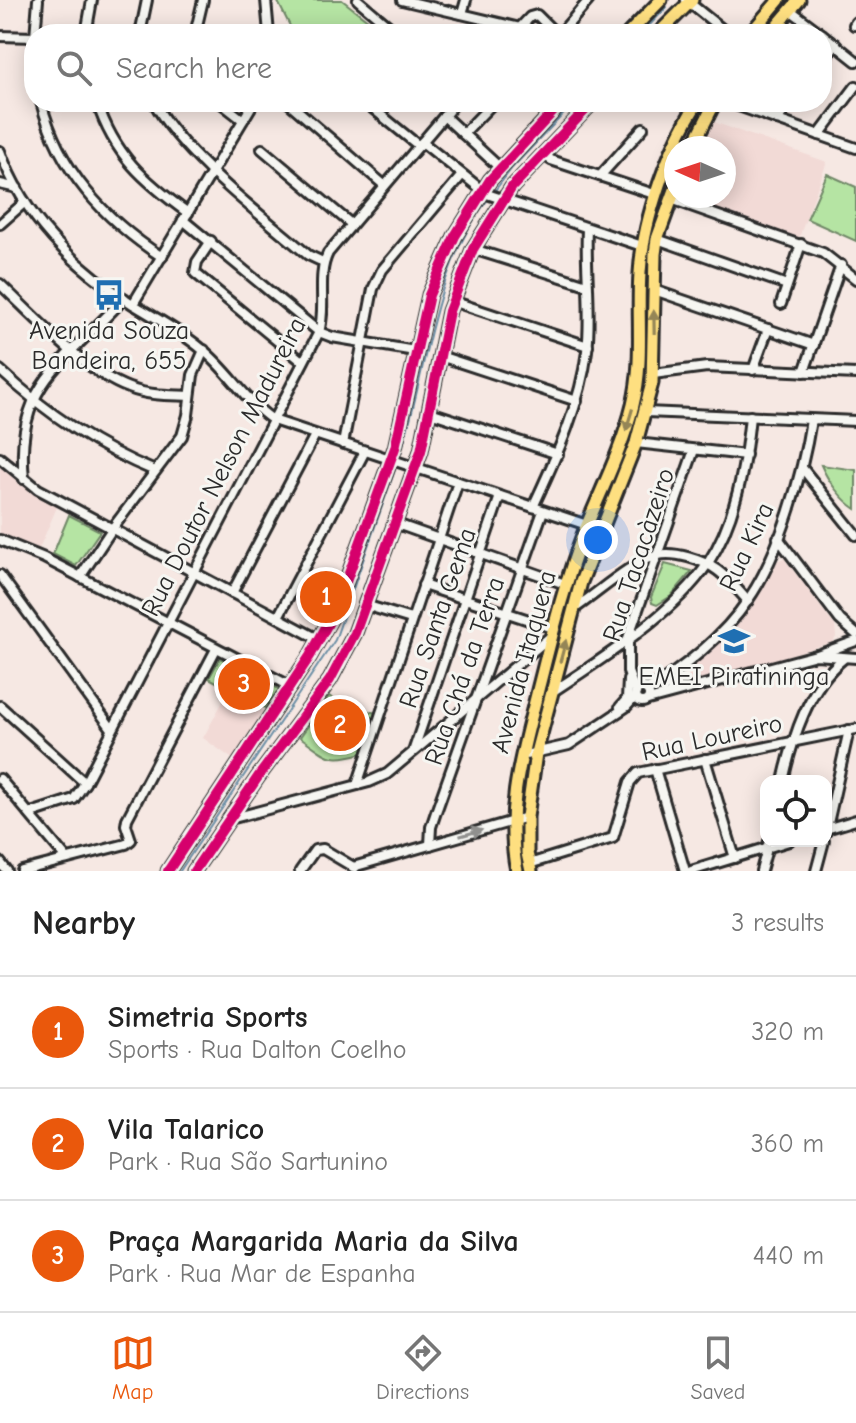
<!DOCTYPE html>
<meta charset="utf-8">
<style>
body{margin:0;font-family:"Comic Neue",sans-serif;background:#f2f2f2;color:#222}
.controls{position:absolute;right:24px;bottom:24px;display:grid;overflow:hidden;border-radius:16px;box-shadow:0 4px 20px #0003}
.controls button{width:72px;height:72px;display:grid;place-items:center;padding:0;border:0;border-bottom:2px solid #e0e0e0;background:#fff;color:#222;font:40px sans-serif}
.compass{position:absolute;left:664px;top:136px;width:72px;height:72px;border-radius:50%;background:#fff;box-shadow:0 4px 20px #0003;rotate:273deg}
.you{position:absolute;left:598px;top:540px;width:28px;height:28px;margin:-20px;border:6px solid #fff;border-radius:50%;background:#1a73e8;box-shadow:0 0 0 12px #1a73e833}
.badge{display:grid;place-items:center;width:52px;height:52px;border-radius:50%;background:#ea580c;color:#fff;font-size:26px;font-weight:700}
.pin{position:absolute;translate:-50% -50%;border:4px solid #fff;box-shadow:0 2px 8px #0006}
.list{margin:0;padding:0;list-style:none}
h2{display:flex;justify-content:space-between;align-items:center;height:104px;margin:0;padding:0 32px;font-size:34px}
h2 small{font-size:26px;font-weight:400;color:#767676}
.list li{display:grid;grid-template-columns:52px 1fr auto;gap:24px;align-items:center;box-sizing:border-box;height:112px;padding:0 32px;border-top:2px solid #e0e0e0}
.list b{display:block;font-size:30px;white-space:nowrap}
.list p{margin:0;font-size:26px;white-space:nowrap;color:#767676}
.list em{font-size:26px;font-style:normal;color:#767676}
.icon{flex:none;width:44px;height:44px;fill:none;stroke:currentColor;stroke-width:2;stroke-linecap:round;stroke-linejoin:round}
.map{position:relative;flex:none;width:856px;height:871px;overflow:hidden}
.search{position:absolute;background:#fff;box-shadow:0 4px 20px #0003;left:24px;right:24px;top:24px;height:88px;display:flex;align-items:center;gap:20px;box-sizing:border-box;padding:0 28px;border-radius:32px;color:#767676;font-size:30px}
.sheet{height:440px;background:#fff}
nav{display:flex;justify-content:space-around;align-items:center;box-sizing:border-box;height:112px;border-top:2px solid #e0e0e0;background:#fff;font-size:22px;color:#767676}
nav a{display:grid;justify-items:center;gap:4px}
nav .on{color:#ea580c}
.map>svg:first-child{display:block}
.built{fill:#f2dad6}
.green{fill:#b5e4a3;stroke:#708867;stroke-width:2}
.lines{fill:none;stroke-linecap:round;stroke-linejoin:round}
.stream{stroke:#6c8fa6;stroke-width:2}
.minor-casing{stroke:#2b2b2b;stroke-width:14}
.major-casing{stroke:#2b2b2b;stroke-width:17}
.minor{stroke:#f6f6f2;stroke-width:8}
.major{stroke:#fedf80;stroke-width:11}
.cycleway-casing{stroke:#f6f6f2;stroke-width:15}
.cycleway{stroke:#d6006c;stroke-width:10}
.oneway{fill:#948556}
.oneway2{fill:#90908e}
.labels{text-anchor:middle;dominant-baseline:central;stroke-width:6;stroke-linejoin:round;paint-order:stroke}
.poi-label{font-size:26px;fill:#2b2b2b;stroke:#f6f6f2}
.street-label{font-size:26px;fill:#2b2b2b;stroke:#f6f6f2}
</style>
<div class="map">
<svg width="856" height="871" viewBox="0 0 856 871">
<rect width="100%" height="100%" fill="#f6e8e3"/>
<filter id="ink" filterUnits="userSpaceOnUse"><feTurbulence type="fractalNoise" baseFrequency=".0125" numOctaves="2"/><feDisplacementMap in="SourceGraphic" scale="16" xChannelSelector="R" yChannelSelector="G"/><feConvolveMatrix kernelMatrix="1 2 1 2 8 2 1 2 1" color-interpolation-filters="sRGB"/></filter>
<g filter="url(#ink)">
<g class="built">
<path d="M711,121L827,162L798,240L679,196H724V148H698Z"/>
<path d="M0,463L32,492L56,504L57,507L38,551L0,534Z"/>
<path d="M784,558L835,626L836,637L833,642L689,685L683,677L686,669L749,609L777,561Z"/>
<path d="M228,692L265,712L234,760L203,738Z"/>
</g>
<g class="green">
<path d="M277,0H342L374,25L369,31L372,34H294Z"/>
<path d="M827,174L856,187V241L807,219Z"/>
<path d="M821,465L856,470V509C841,499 828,481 821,465Z"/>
<path d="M69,515L100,531L76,566L53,554Z"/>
<path d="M665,564L692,571L671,596L657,605L652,603L651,597Z"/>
<path d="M220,658L279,689L265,708L209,678Z"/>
<path d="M329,696L341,704L376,713L362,753C328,763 328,756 300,737Z"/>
</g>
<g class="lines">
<g class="stream">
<path d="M641,34L667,7"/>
<path d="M493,193L512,168L575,102"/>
<path d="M399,458C428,371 430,273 489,198"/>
<path d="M180,871L335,640L397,464"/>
</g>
<defs>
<g id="minor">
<path d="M266,0L269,34"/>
<path d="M358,0L398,34"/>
<path d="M402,0L520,28"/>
<path d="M686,0L728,34"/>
<path d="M790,10L822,34"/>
<path d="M462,14L466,0"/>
<path d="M854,25L856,22"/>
<path d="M86,34L92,0"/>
<path d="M140,34L147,0"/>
<path d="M195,34L203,0"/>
<path d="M514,34L530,17L537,15L556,34"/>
<path d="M560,34L589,0"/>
<path d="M822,34L856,61"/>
<path d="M0,36L34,37"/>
<path d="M34,49L38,0"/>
<path d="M822,62L836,44"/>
<path d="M41,102C59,171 104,219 162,257"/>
<path d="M97,102C114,155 144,181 188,213"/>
<path d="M154,102C182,155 261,215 308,255L323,262"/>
<path d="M220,102L243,120"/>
<path d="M365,102L419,146"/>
<path d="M727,102L856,148"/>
<path d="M289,103L384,185"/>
<path d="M444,116L500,168"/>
<path d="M777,120L791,102"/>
<path d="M463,134L494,102"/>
<path d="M819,135L856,86"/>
<path d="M422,142L487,194L642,246"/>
<path d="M262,149L351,224"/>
<path d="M0,151C24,218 72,265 131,303C155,318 181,331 203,350C229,371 245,401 273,420L587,525"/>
<path d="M543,154L551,160L657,195"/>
<path d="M600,176L643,128"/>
<path d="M0,184L17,188"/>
<path d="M671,199L823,253L856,279"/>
<path d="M183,220L319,332L332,337L415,351"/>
<path d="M0,224L25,202"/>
<path d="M657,239L787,285"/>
<path d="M211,241L197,262L195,273L303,362"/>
<path d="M473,249L587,285"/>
<path d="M0,284C35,317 85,372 129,388C149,396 170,395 190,396"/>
<path d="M654,290L814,345"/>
<path d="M452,301L588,346"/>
<path d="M133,304L254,102"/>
<path d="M781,304L801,244"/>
<path d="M440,356L577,401"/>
<path d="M0,370C46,413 96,447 155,471"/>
<path d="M753,370L768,329"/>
<path d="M804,372L841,265"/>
<path d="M653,374L707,367L856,374"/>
<path d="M430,412L558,454"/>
<path d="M646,412L856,421"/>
<path d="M636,443L746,455"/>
<path d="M343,444L373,289L382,270L462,175"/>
<path d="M0,458L38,489L320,640"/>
<path d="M803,469L856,535"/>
<path d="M24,479C14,381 67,362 124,298"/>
<path d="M533,507C556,457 580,407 587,351C592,311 585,269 587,229"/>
<path d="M394,523L565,584"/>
<path d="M778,538L840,620L856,634"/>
<path d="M0,540L44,558L290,686"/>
<path d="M0,575L112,729"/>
<path d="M80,577L112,529L182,436L188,415L193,375L204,350"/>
<path d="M423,585L553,628"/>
<path d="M232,593L315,435"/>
<path d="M365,605L411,619"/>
<path d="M574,609C598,593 631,562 658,555C675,551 703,560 717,570C728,578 738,590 748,601"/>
<path d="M278,617L365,451"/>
<path d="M817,655L856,641"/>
<path d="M656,685L682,689"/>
<circle cx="642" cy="695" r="7"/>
<path d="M647,690C683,669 724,636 748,600C779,556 803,473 811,420"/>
<path d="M552,692C601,660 677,611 708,563C736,520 745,466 750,416"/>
<path d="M636,693L628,672V638L694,450"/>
<path d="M648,700L816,655L856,658"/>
<path d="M0,706L85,783"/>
<path d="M620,707L627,699L628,680"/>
<path d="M414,749L500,496"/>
<path d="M521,756L569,745L626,707L635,697"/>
<path d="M705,759L735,858"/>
<path d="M655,769L685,871"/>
<path d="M0,779L67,859"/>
<path d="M783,781C793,737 808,687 844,658"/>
<path d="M357,785L458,482"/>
<path d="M31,813L74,799L85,783L319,332C327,307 316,277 328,253L456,102"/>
<path d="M230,819L369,782L387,774L551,636"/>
<path d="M826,829L856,820"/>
<path d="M826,832L849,730"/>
<path d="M430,845L431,827L436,812L543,511"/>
<path d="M0,862L7,871"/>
<path d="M529,864L613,838L630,782L638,773L856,729"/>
<path d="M353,867L527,817"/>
<path d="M22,871L126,844L131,840L126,825L127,819L216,649"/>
<path d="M300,871L315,850L323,849L355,868"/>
<path d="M691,871L789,841"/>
<path d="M761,871L769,841"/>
<path d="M816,871L824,841"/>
</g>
<g id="major">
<path d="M628,34L661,0"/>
<path d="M658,34L692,0"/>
<path d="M750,34L779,0"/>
<path d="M770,34L799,0"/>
<path d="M692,148L715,102"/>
<path d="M168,871L310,656L336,609L395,448L429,295L455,236L490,180L562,102"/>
<path d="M194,871L258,777L330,680L355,633L421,451L449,311L473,249L512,187L593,102"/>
<path d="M517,871C504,808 524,747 539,686C552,635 564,585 583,535C600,492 622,450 633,405C644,361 637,317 640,273C643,220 669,146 698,102"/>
<path d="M531,871L527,853V817L536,753L581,582L636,443L652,383L655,254L657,239L676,187"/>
</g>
</defs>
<use href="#minor" class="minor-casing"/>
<use href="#major" class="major-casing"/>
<use href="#minor" class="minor"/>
<use href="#major" class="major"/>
<defs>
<g id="cycleway">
<path d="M168,871L310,656L336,609L395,448L429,295L455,236L490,180L562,102"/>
<path d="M194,871L258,777L330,680L355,633L421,451L449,311L473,249L512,187L593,102"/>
</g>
</defs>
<use href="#cycleway" class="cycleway-casing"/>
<use href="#cycleway" class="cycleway"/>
</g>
<defs><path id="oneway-solid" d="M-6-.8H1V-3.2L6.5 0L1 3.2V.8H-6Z" transform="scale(2)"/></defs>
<g class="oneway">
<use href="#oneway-solid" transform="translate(654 322) rotate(-91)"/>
<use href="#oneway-solid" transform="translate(629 420) rotate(107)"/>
<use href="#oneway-solid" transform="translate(563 651) rotate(-75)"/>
</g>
<use class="oneway2" href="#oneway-solid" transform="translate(471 833) rotate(-16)"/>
</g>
<defs>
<symbol id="bus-bare" viewBox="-9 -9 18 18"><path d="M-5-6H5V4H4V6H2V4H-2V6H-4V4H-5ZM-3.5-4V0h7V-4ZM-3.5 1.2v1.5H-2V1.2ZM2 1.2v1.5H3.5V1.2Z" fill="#1f6fb2" stroke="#f6f6f2" stroke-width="2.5" paint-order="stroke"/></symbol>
<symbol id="school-bare" viewBox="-9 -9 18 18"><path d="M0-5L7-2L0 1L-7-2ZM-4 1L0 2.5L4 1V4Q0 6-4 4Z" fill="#1f6fb2" stroke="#f6f6f2" stroke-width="2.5" paint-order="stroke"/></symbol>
</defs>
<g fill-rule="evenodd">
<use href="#bus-bare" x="87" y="273" width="44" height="44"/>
<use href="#school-bare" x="712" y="619" width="44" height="44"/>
</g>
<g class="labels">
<g class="poi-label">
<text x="109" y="331">Avenida Souza<tspan x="109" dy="30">Bandeira, 655</tspan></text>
<text x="734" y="677">EMEI Piratininga</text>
</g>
<g class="street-label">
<text transform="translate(224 467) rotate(-63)">Rua Doutor Nelson Madureira</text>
<text transform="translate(747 547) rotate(-65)">Rua Kira</text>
<text transform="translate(639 555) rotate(-72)">Rua Tacacàzeiro</text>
<text transform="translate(438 618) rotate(-71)">Rua Santa Gema</text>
<text transform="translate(524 662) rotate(-75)">Avenida Itaquera</text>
<text transform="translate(465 671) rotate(-71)">Rua Chá da Terra</text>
<text transform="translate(712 738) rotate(-12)">Rua Loureiro</text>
</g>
</g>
</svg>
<div class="controls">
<button><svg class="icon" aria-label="locate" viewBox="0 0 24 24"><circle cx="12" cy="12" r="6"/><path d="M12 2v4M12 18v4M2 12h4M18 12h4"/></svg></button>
</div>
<svg class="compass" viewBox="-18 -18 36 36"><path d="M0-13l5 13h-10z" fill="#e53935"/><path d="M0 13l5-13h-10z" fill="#767676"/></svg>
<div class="you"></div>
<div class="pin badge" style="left:326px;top:597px">1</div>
<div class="pin badge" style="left:340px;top:725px">2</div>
<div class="pin badge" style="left:244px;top:684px">3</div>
<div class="search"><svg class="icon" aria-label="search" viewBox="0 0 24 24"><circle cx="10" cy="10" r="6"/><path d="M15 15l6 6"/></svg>Search here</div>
</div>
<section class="sheet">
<h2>Nearby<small>3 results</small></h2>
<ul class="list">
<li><span class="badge">1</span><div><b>Simetria Sports</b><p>Sports · Rua Dalton Coelho</p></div><em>320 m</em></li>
<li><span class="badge">2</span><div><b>Vila Talarico</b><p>Park · Rua São Sartunino</p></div><em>360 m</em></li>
<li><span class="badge">3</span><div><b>Praça Margarida Maria da Silva</b><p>Park · Rua Mar de Espanha</p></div><em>440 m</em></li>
</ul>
</section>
<nav>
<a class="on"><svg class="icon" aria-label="map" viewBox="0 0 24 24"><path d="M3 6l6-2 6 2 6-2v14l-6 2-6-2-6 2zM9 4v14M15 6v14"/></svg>Map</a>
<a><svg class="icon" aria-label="directions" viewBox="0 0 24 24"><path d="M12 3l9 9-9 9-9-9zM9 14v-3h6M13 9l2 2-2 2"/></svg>Directions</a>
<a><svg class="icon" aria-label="saved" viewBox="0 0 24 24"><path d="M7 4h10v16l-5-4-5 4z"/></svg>Saved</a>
</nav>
